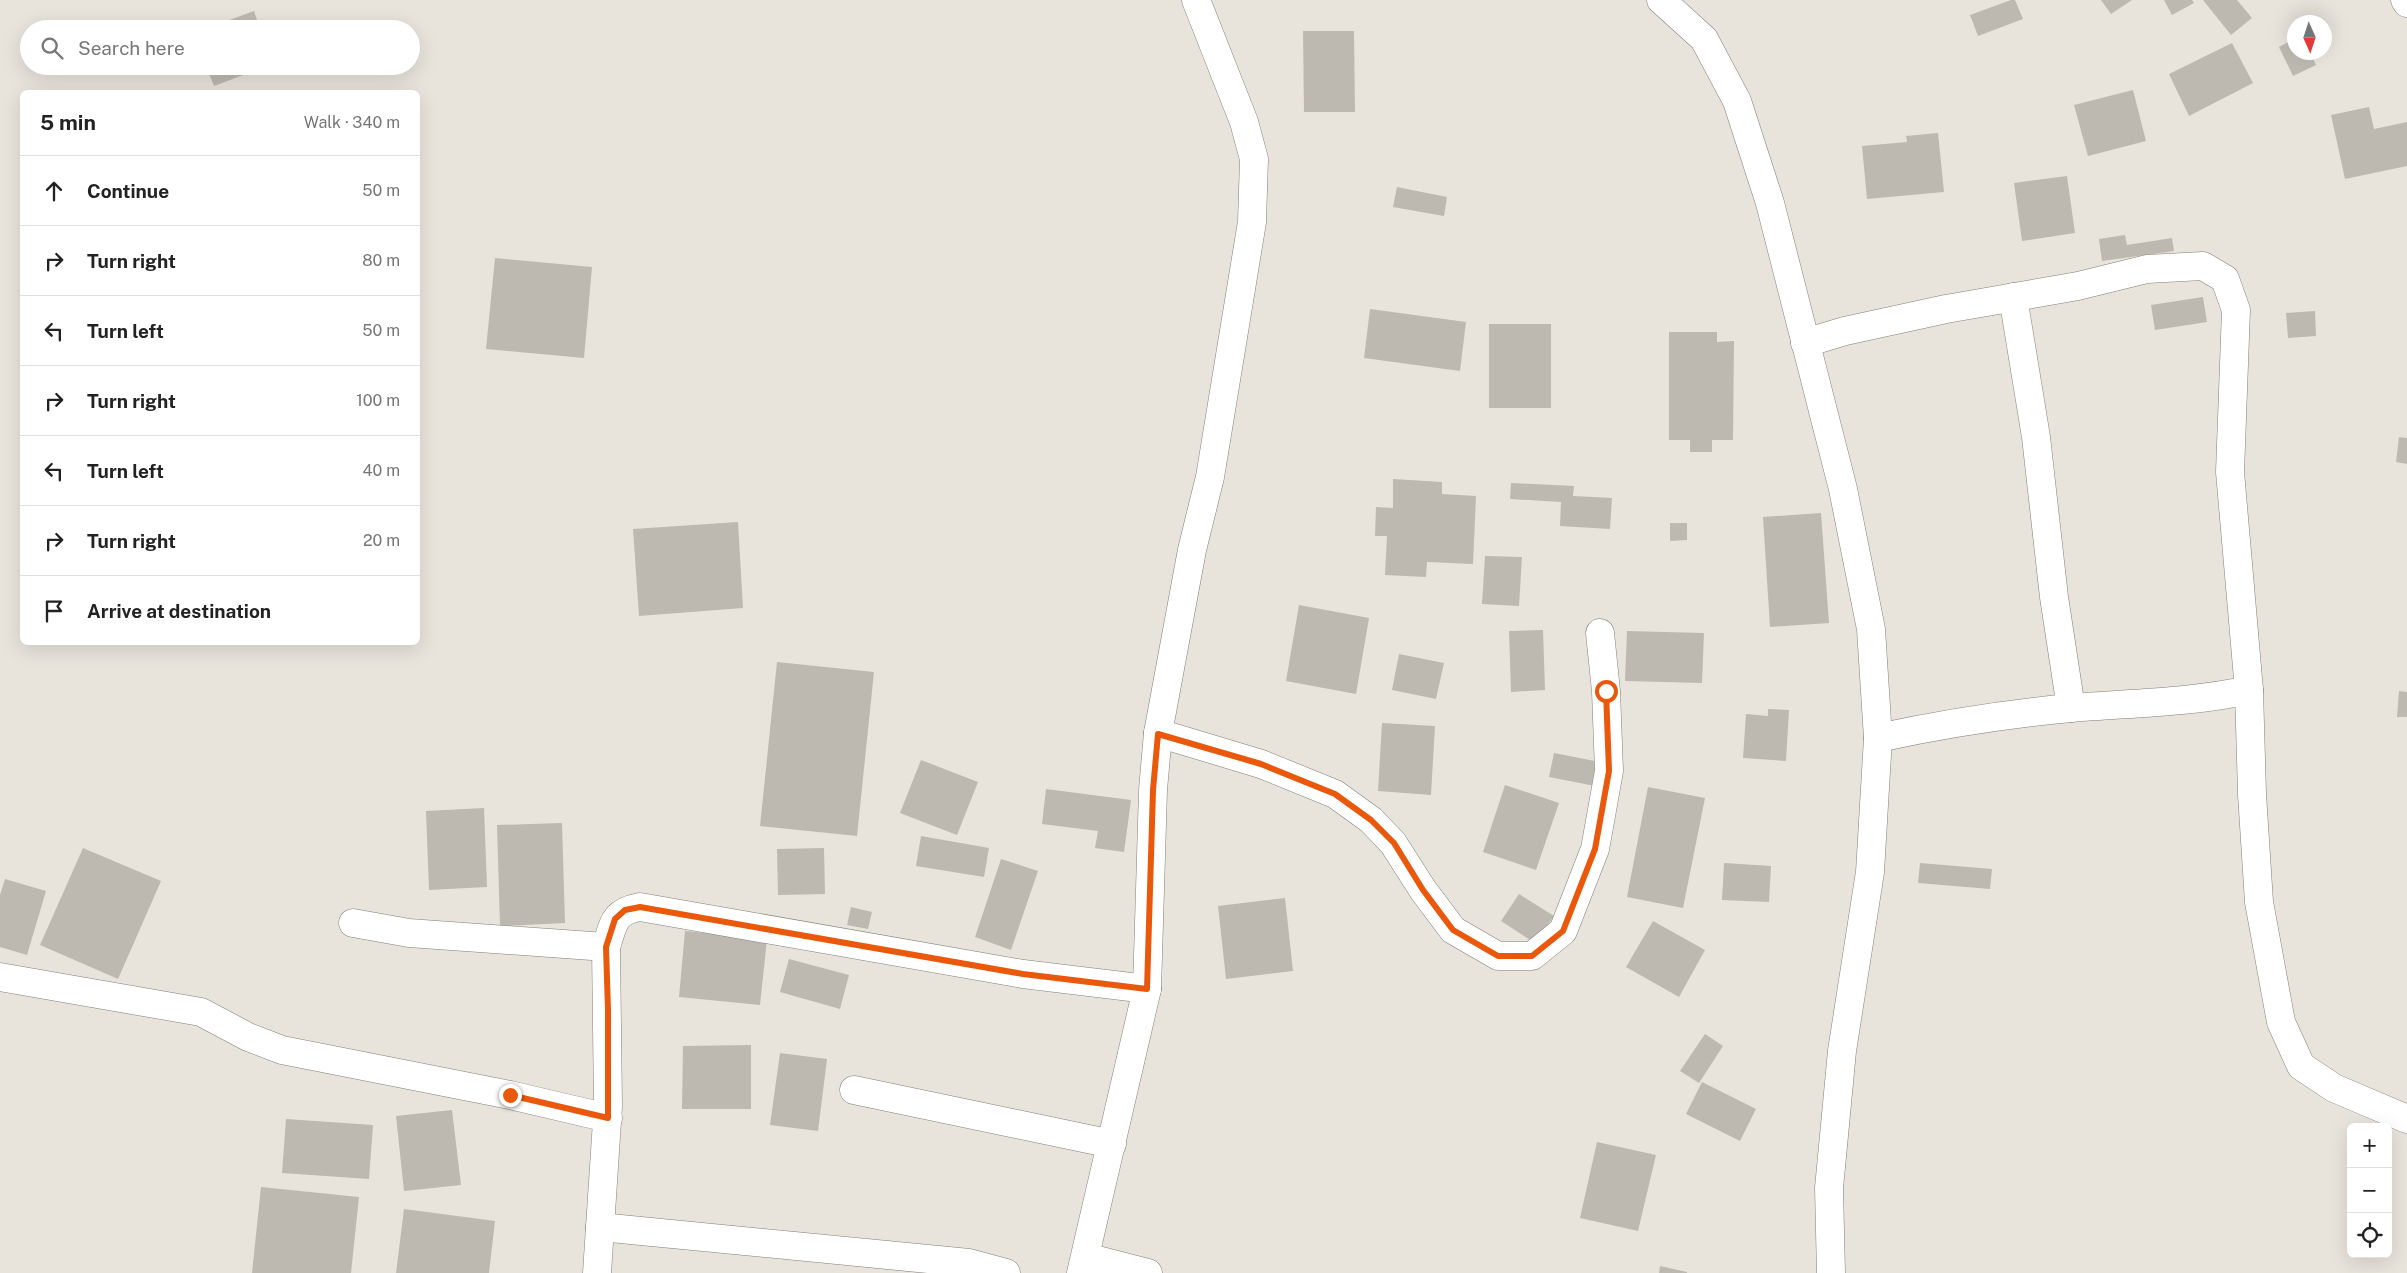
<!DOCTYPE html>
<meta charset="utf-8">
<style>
body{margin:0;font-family:"Public Sans",sans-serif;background:#f2f2f2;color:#222}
.controls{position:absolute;right:15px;bottom:15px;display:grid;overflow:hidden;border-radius:8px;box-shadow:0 5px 20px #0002}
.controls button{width:45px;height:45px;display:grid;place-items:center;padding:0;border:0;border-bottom:1px solid #e0e0e0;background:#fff;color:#222;font:25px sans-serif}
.compass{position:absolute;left:2287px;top:15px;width:45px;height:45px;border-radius:50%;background:#fff;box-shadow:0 5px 20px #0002;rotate:177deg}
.stop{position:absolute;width:15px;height:15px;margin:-11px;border:4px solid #ea580c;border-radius:50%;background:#fff}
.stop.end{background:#ea580c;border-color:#fff;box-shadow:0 1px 5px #0008}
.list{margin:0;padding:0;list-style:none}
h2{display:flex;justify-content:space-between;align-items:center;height:65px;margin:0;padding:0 20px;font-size:21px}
h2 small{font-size:16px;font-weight:400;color:#767676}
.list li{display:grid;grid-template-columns:32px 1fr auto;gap:15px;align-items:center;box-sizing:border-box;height:70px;padding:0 20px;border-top:1px solid #e0e0e0}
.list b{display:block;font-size:19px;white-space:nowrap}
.list em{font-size:16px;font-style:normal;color:#767676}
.icon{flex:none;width:28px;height:28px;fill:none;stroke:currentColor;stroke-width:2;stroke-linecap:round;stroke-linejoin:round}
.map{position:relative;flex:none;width:2407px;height:1273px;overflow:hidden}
.search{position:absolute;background:#fff;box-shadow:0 5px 20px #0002;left:20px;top:20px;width:400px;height:55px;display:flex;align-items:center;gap:12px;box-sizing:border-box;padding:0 18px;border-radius:28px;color:#767676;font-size:19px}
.panel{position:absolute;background:#fff;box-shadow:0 5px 20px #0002;left:20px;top:90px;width:400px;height:555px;border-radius:8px}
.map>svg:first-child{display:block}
.building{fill:#bdb9b1}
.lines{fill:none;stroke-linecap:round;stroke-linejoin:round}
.minor-casing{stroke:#837f78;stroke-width:29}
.minor{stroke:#fff;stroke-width:28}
.route{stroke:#ea580c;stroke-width:6}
</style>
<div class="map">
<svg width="2407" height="1273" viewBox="0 0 2407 1273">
<rect width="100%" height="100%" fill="#e8e3db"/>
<g class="building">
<path d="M2011,0H2015L2023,19L1978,36L1970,15Z"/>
<path d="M2101,0H2132L2111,14Z"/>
<path d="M2164,0H2192L2194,3L2172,15Z"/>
<path d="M2203,0H2237L2252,18L2231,35Z"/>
<path d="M254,11L260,29H205Z"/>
<path d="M1303,31H1354L1355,112H1304Z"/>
<path d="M2294,39V52H2310L2316,65L2293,76L2279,47Z"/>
<path d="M2232,43L2253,83L2189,116L2169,74Z"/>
<path d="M206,66H267L214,86Z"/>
<path d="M2133,90L2146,141L2088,156L2074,105Z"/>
<path d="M2369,107L2374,129L2407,122V166L2345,179L2331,115Z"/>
<path d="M1938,133L1944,192L1867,199L1862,146L1907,142L1906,136Z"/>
<path d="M2067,176L2075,233L2022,241L2014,183Z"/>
<path d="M1397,187L1447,197L1444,216L1393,207Z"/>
<path d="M2125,235L2127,245L2172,238L2174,251L2102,261L2099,239Z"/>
<path d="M495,258L592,267L584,358L486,349Z"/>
<path d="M2203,297L2207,322L2155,330L2151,305Z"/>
<path d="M1370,309L1466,322L1460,371L1364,358Z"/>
<path d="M2315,311L2316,336L2288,338L2286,313Z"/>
<rect x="1489" y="324" width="62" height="84"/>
<path d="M1669,332H1717V342L1734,341L1733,440H1712V452H1690V440H1669Z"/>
<path d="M2399,437L2407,438V464L2396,462Z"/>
<path d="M1393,479L1442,482V494L1476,496L1473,564L1427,562L1426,577L1385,575L1387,536H1375L1376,507L1393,508Z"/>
<path d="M1511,483L1574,486L1573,496L1612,498L1610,529L1560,526L1561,502L1510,499Z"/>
<path d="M1821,513L1829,623L1770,627L1763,517Z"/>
<path d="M738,522L743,608L639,616L633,529Z"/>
<path d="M1670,523H1687V540L1670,541Z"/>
<path d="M1485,556L1522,557L1519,606L1482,604Z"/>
<path d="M1299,605L1369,618L1356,694L1286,681Z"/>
<path d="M1543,630L1545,690L1511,692L1509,631Z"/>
<path d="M1627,631L1704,633L1702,683L1625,681Z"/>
<path d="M1399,654L1444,663L1436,699L1392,690Z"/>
<path d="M777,662L874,672L857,836L760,826Z"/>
<path d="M2399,691L2407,692V717H2397Z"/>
<path d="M1768,709L1789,710L1786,761L1743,758L1746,714L1768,716Z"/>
<path d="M1382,723L1435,726L1431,795L1378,791Z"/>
<path d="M1554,753L1600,762L1595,786L1549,777Z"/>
<path d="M921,760L978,782L957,835L900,813Z"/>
<path d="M1505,785L1559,803L1536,870L1483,852Z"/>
<path d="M1648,787L1705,798L1683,908L1627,897Z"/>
<path d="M1046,789L1131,800L1124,852L1095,848L1098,831L1042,824Z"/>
<path d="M484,808L487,887L429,890L426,811Z"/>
<path d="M562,823L565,923L500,926L497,825Z"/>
<path d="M921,836L989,848L984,877L916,866Z"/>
<path d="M83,848L161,881L118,979L40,945Z"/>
<path d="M824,848L825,894L778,895L777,849Z"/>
<path d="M1001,859L1038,871L1011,950L975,937Z"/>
<path d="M1724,863L1771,866L1769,902L1722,900Z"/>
<path d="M1920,863L1992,869L1990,889L1918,883Z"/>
<path d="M5,879L46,891L27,955L0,947V895Z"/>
<path d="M1519,894L1554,916L1535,943L1501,921Z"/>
<path d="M1285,898L1293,971L1226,979L1218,906Z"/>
<path d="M851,907L872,912L868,929L847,925Z"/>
<path d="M1653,921L1705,950L1679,997L1626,967Z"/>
<path d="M685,931L767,939L760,1005L679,997Z"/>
<path d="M789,959L849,975L840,1009L780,992Z"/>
<path d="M1705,1034L1723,1046L1699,1083L1680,1071Z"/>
<path d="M751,1045V1109H682L683,1046Z"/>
<path d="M780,1053L827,1059L818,1131L770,1125Z"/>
<path d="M1702,1082L1756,1109L1740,1141L1686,1114Z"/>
<path d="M452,1110L461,1185L404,1191L396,1116Z"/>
<path d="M286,1119L373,1125L369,1179L282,1173Z"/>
<path d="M1597,1142L1656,1155L1638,1231L1580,1218Z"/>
<path d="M261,1187L359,1197L351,1273H252Z"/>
<path d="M404,1209L495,1221L489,1273H396Z"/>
<path d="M1660,1266L1687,1272V1273H1659Z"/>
</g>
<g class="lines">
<defs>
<g id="minor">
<path d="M1661,0L1704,39L1737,101L1770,203L1843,489L1871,629L1878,738L1870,872L1842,1051L1829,1188L1831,1273"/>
<path d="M2405,0L2407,3"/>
<path d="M2013,297L2036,437L2054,597L2071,708"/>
<path d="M1805,343L1845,331L1946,309L2078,286L2147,269L2203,266L2225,279L2236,310L2230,472L2249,690"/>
<path d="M1158,733L1261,764L1335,794L1371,820L1393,843L1423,890L1453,930L1498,956H1532L1563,931L1595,849L1609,771L1606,691L1600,633"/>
<path d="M1878,738C1942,724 2006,714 2071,708C2131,703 2189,703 2249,690L2252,794L2259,902L2281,1022L2301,1066L2334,1088L2407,1119"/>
<path d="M353,923L409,933L606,947L608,1106L597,1273"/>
<path d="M606,947C614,923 613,912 640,907L1023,974L1147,989"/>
<path d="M0,977L201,1012L248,1037L282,1050L510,1095L608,1118"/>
<path d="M854,1090L1112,1144"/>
<path d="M600,1227L969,1263L1006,1273"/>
<path d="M1086,1257L1148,1273"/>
<path d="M1081,1273L1147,989L1153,790L1158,733L1192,550L1210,477L1252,222L1254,159L1244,122L1196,0"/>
</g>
</defs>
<use href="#minor" class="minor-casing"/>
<use href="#minor" class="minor"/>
</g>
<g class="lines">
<path class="route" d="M510,1095L608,1118V1010L606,947L615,919L625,910L640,907L1023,974L1147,989L1153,790L1158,734L1261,764L1335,794L1371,820L1394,843L1423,890L1453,930L1498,956H1532L1563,931L1595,849L1609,771L1606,691"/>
</g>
</svg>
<div class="controls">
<button>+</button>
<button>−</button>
<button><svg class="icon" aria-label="locate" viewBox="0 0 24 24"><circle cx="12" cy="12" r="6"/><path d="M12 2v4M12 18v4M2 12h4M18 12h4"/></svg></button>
</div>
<svg class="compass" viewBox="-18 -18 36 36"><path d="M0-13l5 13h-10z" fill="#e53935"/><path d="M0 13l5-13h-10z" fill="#767676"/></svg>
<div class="stop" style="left:1606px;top:691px"></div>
<div class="stop end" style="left:510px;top:1095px"></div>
<div class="search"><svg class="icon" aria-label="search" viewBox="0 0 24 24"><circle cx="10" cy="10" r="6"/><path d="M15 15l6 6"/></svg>Search here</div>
<section class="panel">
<h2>5 min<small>Walk · 340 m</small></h2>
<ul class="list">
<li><svg class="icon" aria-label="ahead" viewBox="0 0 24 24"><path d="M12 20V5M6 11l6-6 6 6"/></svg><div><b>Continue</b></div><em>50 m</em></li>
<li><svg class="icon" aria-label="right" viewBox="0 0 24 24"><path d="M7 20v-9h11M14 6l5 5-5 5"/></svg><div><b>Turn right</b></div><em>80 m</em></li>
<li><svg class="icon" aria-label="left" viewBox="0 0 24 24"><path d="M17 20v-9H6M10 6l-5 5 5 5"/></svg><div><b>Turn left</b></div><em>50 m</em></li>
<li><svg class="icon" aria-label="right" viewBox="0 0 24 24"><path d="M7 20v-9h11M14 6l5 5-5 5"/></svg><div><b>Turn right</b></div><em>100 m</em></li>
<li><svg class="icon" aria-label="left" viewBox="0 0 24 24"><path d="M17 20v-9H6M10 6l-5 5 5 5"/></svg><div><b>Turn left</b></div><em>40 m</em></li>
<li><svg class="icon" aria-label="right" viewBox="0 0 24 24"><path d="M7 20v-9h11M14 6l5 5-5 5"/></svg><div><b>Turn right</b></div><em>20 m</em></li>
<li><svg class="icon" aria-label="arrive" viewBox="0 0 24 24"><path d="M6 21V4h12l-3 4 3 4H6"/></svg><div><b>Arrive at destination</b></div></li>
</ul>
</section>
</div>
